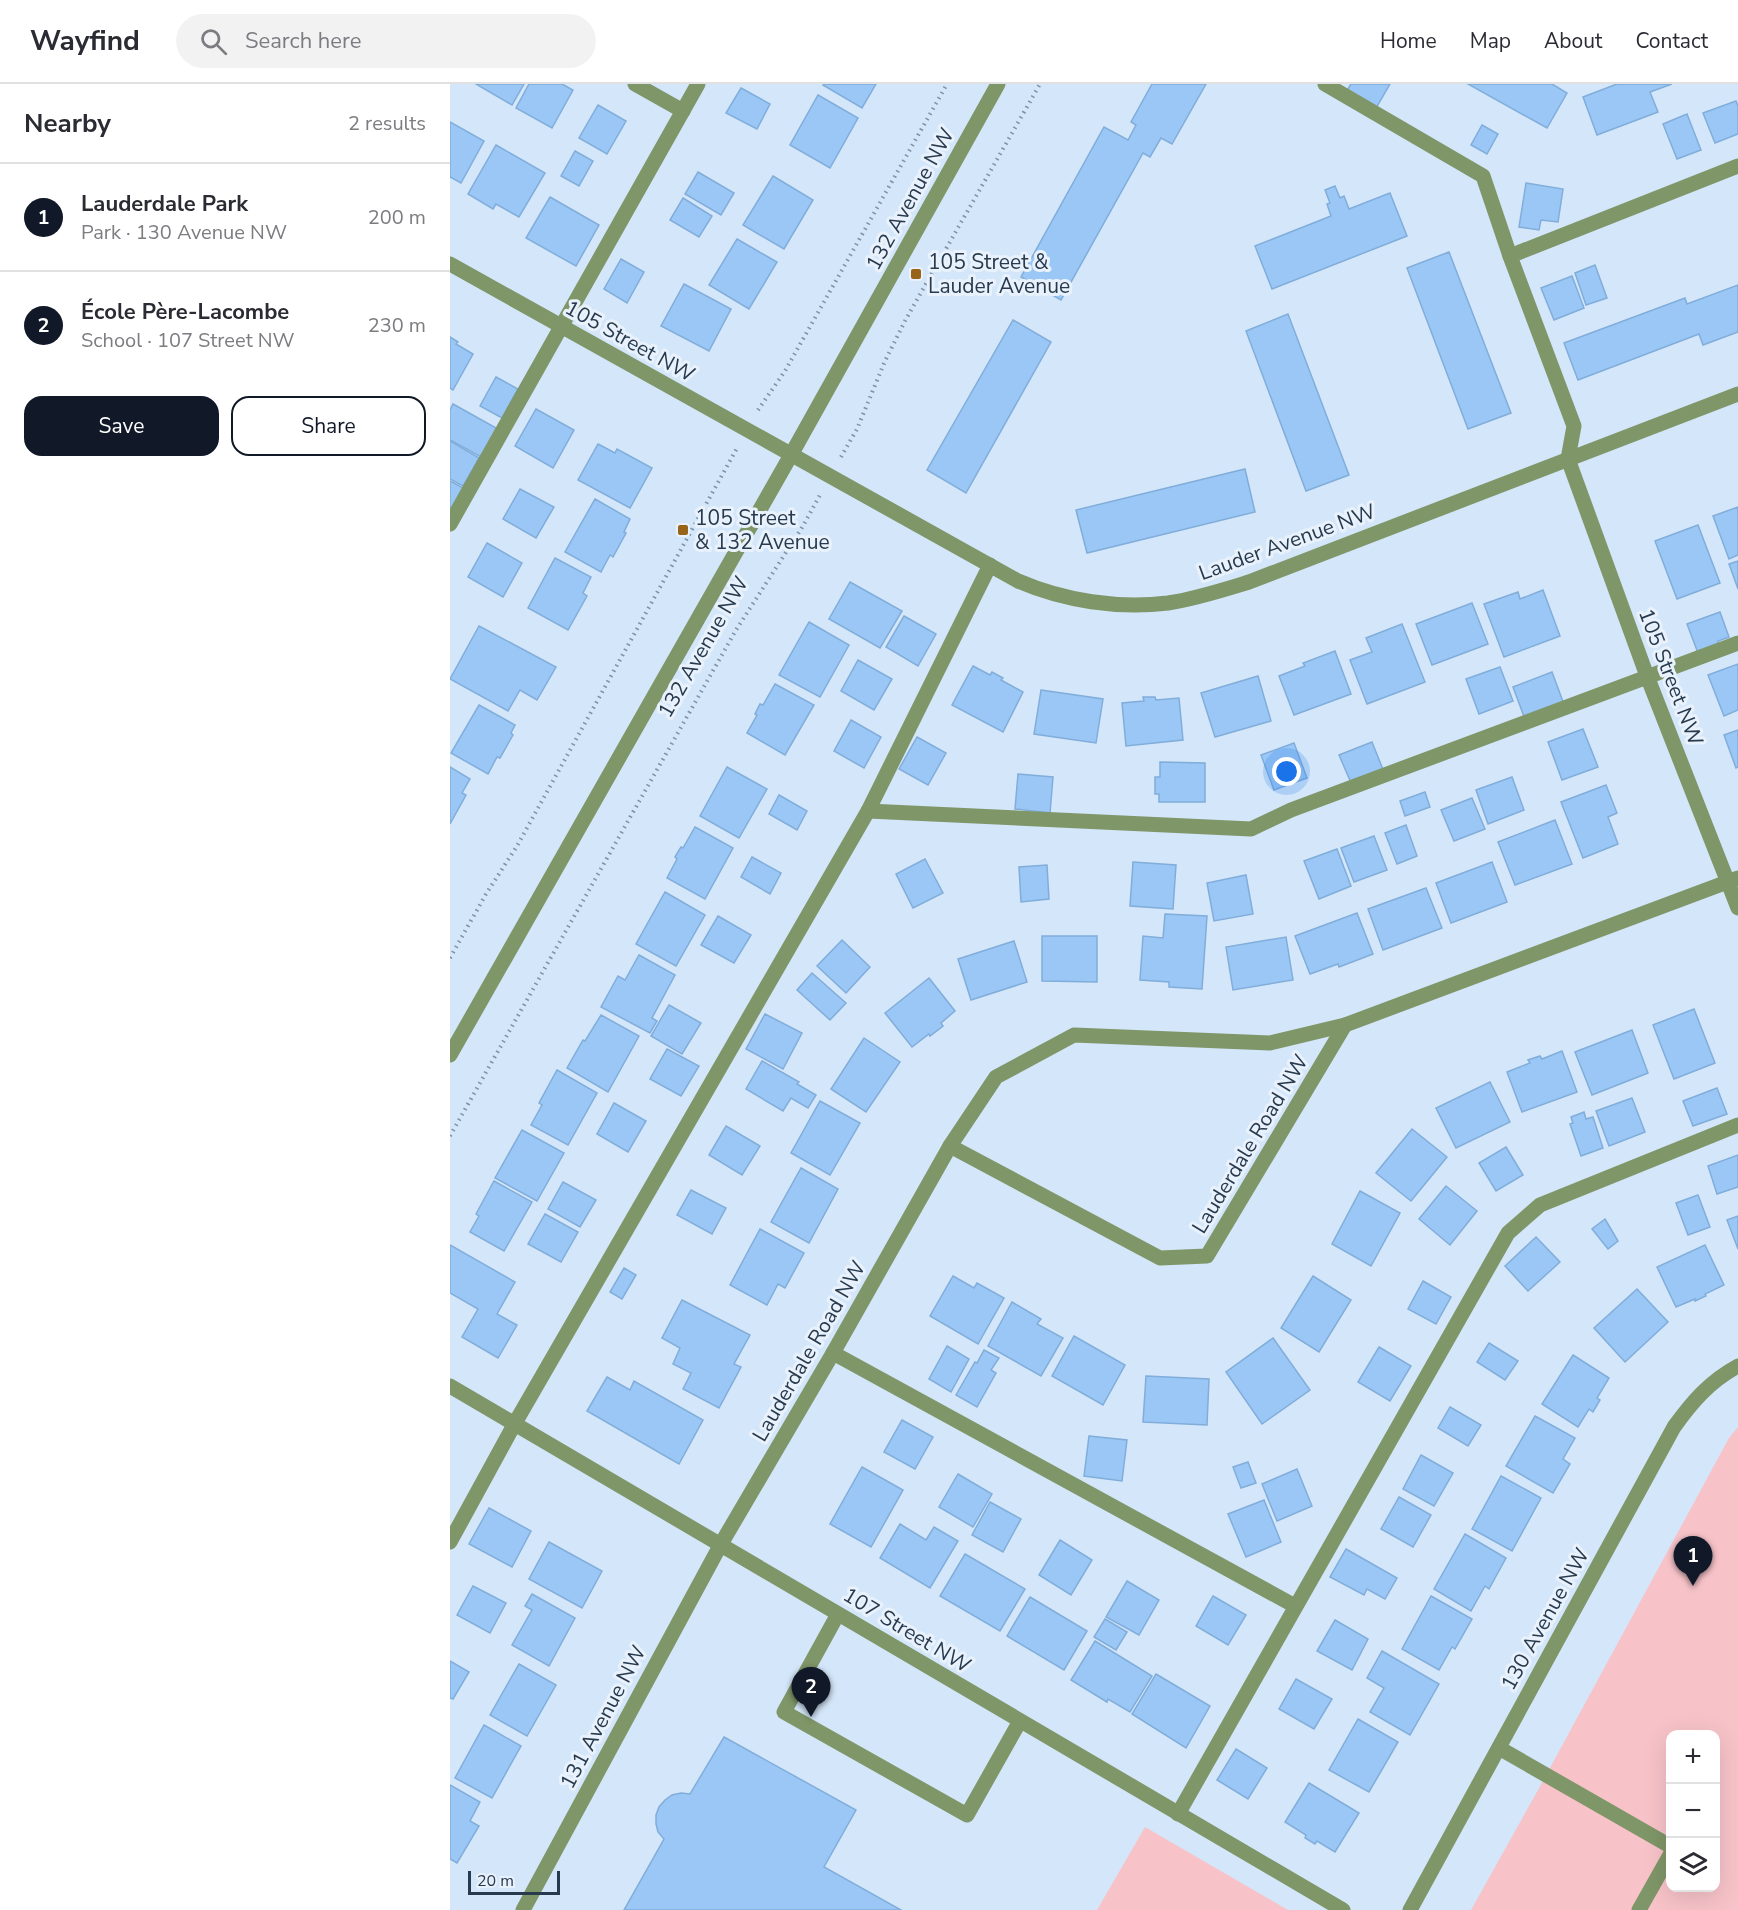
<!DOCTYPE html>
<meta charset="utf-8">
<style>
body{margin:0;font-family:"Nunito Sans",sans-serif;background:#f2f2f3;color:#2b2b33}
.controls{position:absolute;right:18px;bottom:18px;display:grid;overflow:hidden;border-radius:12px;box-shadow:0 6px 24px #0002}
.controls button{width:54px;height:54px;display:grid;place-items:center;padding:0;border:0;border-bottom:2px solid #e1e1e2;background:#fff;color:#2b2b33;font:30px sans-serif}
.scale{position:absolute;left:18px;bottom:15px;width:92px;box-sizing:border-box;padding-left:6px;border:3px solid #283b4e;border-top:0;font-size:16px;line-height:21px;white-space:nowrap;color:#283b4e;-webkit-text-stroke:4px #e9f2fc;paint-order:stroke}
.you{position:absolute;left:837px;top:688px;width:21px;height:21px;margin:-15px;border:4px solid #fff;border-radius:50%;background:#1a73e8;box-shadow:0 0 0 9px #1a73e833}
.badge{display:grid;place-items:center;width:39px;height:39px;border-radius:50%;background:#111827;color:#fff;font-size:20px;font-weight:700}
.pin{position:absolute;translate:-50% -50px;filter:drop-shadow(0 2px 3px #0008)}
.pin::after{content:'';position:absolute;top:32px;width:21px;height:18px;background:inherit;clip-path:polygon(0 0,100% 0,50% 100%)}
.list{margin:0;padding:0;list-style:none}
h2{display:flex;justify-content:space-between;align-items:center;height:78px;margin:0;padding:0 24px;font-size:26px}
h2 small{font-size:20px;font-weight:400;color:#7c7c81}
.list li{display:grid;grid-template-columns:39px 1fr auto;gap:18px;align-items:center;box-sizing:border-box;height:108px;padding:0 24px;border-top:2px solid #e1e1e2}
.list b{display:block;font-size:22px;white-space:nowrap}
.list p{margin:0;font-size:20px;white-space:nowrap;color:#7c7c81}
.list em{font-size:20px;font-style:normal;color:#7c7c81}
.actions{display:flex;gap:12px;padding:18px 24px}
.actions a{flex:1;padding:14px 0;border:2px solid #111827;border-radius:18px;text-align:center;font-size:21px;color:#111827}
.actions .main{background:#111827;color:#fff}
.icon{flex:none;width:33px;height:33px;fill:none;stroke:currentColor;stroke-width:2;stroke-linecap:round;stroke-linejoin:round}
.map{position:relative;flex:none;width:1288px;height:1826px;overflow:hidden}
header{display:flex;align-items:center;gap:36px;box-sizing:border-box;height:84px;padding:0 30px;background:#fff;border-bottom:2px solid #e1e1e2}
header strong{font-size:28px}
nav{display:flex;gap:33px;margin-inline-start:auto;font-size:21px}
.search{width:420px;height:54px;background:#f2f2f3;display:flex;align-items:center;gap:15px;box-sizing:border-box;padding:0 21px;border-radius:33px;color:#7c7c81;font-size:22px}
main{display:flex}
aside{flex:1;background:#fff}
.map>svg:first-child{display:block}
.green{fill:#f7c3c9;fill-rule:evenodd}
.building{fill:#9ac7f6;stroke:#81adda;stroke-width:1.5}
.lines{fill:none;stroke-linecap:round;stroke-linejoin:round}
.path{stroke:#7f91a4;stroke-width:4;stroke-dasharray:1.5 4.5;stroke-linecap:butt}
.minor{stroke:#7f9668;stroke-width:15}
.poi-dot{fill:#98641a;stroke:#e9f2fc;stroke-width:2}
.labels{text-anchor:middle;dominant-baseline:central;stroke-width:6;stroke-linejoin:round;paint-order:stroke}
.street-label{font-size:21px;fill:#283b4e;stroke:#e9f2fc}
.poi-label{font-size:21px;fill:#283b4e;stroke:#e9f2fc;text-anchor:start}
</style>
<header>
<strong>Wayfind</strong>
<div class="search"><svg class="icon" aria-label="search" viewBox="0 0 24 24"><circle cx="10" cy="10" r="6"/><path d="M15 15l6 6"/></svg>Search here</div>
<nav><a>Home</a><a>Map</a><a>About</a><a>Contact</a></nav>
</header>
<main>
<aside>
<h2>Nearby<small>2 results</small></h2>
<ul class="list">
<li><span class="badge">1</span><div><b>Lauderdale Park</b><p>Park · 130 Avenue NW</p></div><em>200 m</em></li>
<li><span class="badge">2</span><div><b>École Père-Lacombe</b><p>School · 107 Street NW</p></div><em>230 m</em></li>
</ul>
<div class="actions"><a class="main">Save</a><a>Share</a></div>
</aside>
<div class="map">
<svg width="1288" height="1826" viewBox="0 0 1288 1826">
<rect width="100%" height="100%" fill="#d4e6f9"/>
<g class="green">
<path d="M1288,1343V1826H1021L1088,1706L1279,1354ZM1220,1650H1266V1804H1220Z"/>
<path d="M695,1743L838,1826H647Z"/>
</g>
<g class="building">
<path d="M26,0H74L62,21Z"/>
<path d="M79,0H112L123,6L102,44L66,24Z"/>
<path d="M374,0H426L412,24L373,1Z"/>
<path d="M702,0H756L722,60L711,54L700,73L693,69L611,216L571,193L654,43L678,56L686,41L681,38Z"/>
<path d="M901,0H940L925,26L896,8Z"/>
<path d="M1018,0H1102L1117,9L1097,44Z"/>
<path d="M1167,0H1222L1200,8L1208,28L1147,51L1133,13Z"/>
<path d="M291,4L320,20L307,45L276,29Z"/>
<path d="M368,11L408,34L380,84L340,61Z"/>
<path d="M1286,17L1288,22V50L1265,59L1253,29Z"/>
<path d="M148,21L176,37L157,70L129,54Z"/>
<path d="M1237,30L1251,66L1227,75L1213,40Z"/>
<path d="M0,38L34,57L11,99L0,93Z"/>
<path d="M1032,41L1048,50L1037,70L1021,61Z"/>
<path d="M46,61L95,89L69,133L46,120L43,125L18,110Z"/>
<path d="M125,67L143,77L129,102L111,92Z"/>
<path d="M248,88L284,109L271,131L235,110Z"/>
<path d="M323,92L363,116L334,165L293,141Z"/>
<path d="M1076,99L1113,105L1108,138L1091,136L1089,146L1069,143Z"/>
<path d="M885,102L890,114L894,112L899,125L940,109L957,152L822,205L805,162L881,132L877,120L880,119L875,106Z"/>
<path d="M100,113L149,141L126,182L76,154Z"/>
<path d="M233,114L262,132L249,153L220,136Z"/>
<path d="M287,155L327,178L299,225L259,201Z"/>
<path d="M999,168L1061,329L1018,345L957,184Z"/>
<path d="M171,175L194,188L177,219L154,205Z"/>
<path d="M1145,181L1157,214L1136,221L1125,189Z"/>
<path d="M1122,192L1134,224L1104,236L1091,204Z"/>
<path d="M234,200L281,225L259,267L211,242Z"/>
<path d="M1288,201V248L1253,261L1249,250L1128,296L1114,259L1235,214L1237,220Z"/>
<path d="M838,230L899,391L856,407L796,247Z"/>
<path d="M563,236L601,258L516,409L477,386Z"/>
<path d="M0,253L8,258L6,260L23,270L3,306L0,304Z"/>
<path d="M46,293L68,305L52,334L30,322Z"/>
<path d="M3,320L48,345L33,374L0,356V326Z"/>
<path d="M86,325L124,346L103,384L65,362Z"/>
<path d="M0,357L29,374L13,402L0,395Z"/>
<path d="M148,360L165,369L167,365L202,384L180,424L128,396Z"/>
<path d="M795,385L805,428L637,469L626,426Z"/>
<path d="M0,397L13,404L0,428Z"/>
<path d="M70,405L104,423L86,454L53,435Z"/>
<path d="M145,415L180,435L174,448L176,449L163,473L160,471L151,488L115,468Z"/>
<path d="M1288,423V471L1279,475L1263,432Z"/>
<path d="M1248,441L1270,499L1227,515L1205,457Z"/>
<path d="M37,459L72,479L53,513L18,493Z"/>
<path d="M105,474L141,493L133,509L137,512L118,546L78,524Z"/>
<path d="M1288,477V505L1279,480Z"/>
<path d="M400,498L452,527L430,564L379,535Z"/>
<path d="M1093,506L1110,552L1054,573L1034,520L1068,508L1070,515Z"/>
<path d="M1022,519L1038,560L982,581L966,540Z"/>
<path d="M1270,528L1279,553L1268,557L1269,561L1248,569L1237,540Z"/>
<path d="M454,532L486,550L468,582L436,563Z"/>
<path d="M359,538L399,561L370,613L329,591Z"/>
<path d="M952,540L975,598L917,620L900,576L922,568L916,554Z"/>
<path d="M29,542L106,583L87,616L70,606L58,627L0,595Z"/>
<path d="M885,567L901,610L844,631L829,592L855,582L853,579Z"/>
<path d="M408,576L442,595L424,626L391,607Z"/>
<path d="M1288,580V626L1274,632L1258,591Z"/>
<path d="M523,582L540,591L542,588L553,594L551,596L573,608L553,648L502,621Z"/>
<path d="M1050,583L1063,617L1029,630L1016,595Z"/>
<path d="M1102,588L1115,623L1076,638L1063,603Z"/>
<path d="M808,592L821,637L765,653L751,609Z"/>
<path d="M325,600L364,621L335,671L297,649L307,631L305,630L310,620L313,621Z"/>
<path d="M591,606L653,615L646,659L584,650Z"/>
<path d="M693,613H705L706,616L729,614L733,656L676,662L672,619L694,617Z"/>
<path d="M29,621L65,641L61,649L63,651L50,674L47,673L38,690L1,669Z"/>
<path d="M401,636L431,653L414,684L384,667Z"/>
<path d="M1133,645L1148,683L1112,696L1098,658Z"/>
<path d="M1288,646V683L1286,684L1274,651Z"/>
<path d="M467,653L496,669L478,701L449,685Z"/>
<path d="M922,658L934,688L902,701L889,671Z"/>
<path d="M844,659L857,694L824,706L811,671Z"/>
<path d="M710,678L755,679V718H709V710H705V693H710Z"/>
<path d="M0,683L20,695L12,709L16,711L0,740Z"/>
<path d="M277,683L317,705L289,754L250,732Z"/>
<path d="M568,690L603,693L600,729L565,725Z"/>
<path d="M1062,693L1074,726L1038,740L1026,706Z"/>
<path d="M1156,701L1167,729L1158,733L1168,760L1133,774L1111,718Z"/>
<path d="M975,708L980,723L955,732L950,717Z"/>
<path d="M329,711L357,727L347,746L319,730Z"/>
<path d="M1022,714L1035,745L1004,757L991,726Z"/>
<path d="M1105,736L1122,780L1065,801L1048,758Z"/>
<path d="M956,741L967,772L947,780L935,749Z"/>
<path d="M245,743L283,764L255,815L217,794L227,775L225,773L231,763L233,764Z"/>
<path d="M924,752L937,786L904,798L891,764Z"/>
<path d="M887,765L901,802L869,815L854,777Z"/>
<path d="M302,773L331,789L320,810L291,793Z"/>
<path d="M475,775L493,809L463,824L446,790Z"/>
<path d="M683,778L726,781L723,825L680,822Z"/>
<path d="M1042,778L1057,818L1001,839L986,799Z"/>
<path d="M597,781L599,815L571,818L569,783Z"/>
<path d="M796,791L803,830L764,837L757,799Z"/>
<path d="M976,804L992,844L933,866L918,825Z"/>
<path d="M215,808L255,831L226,882L186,860Z"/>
<path d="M907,829L923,870L889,883L888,880L860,890L845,852Z"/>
<path d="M715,830L757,832L752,905L719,903V898L690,896L693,852L713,854Z"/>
<path d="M268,832L301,851L284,879L251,861Z"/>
<path d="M592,852H647V898L592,897Z"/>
<path d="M836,853L843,896L783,906L776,863Z"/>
<path d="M392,856L420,883L396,909L367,882Z"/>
<path d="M564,857L577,898L521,916L508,875Z"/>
<path d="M189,871L225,891L202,934L207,937L200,949L151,923L168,892L175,896Z"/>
<path d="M362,889L396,919L380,936L347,906Z"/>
<path d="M479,894L505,927L491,939L493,942L480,952L479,950L462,963L435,929Z"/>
<path d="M219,921L251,939L232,970L201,952Z"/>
<path d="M1244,925L1265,979L1224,995L1203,941Z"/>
<path d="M315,930L352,949L333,985L296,965Z"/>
<path d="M151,931L189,952L158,1008L117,984L133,956L135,957Z"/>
<path d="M1182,946L1198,989L1142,1011L1125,968Z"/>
<path d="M414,954L450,978L416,1028L381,1005Z"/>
<path d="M217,965L249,982L231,1012L200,995Z"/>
<path d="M1112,967L1127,1008L1072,1028L1057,988L1080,979L1078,976L1090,972L1092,975Z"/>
<path d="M312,977L349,998L347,1000L366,1011L358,1024L341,1014L333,1027L296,1005Z"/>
<path d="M107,986L147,1009L118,1061L81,1041L92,1021L89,1019Z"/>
<path d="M1040,998L1060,1038L1006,1064L986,1024Z"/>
<path d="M1267,1004L1277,1030L1243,1042L1233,1017Z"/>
<path d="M1182,1014L1195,1048L1159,1062L1146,1027Z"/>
<path d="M370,1017L410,1039L380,1091L341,1069Z"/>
<path d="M164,1019L196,1037L178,1068L147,1050Z"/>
<path d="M1134,1028L1136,1035L1143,1033L1153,1064L1131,1072L1120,1040L1123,1039L1121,1033Z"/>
<path d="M276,1042L310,1062L292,1091L259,1071Z"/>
<path d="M962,1045L997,1073L961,1117L926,1089Z"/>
<path d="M72,1046L114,1069L87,1117L45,1094Z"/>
<path d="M1056,1063L1073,1091L1046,1107L1029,1079Z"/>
<path d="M1288,1071V1103L1267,1110L1258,1082Z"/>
<path d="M351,1084L388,1105L359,1159L321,1138Z"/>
<path d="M44,1097L82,1118L54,1167L20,1148L29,1132L26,1130Z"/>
<path d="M113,1098L146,1116L130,1143L98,1125Z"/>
<path d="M996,1102L1027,1127L1000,1161L969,1135Z"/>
<path d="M241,1106L276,1124L262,1150L227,1131Z"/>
<path d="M910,1107L950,1129L921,1182L882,1160Z"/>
<path d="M1248,1111L1260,1143L1238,1151L1226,1119Z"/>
<path d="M95,1130L128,1148L111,1178L78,1160Z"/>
<path d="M1288,1132V1165L1277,1136Z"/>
<path d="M1155,1135L1168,1157L1158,1165L1142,1145Z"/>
<path d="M310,1145L354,1169L335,1204L328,1200L317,1221L280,1201Z"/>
<path d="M1086,1153L1110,1178L1078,1207L1055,1182Z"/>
<path d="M0,1161L65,1198L47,1230L67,1241L48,1274L12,1253L28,1225L0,1209Z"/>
<path d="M1255,1161L1274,1201L1255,1210L1256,1212L1245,1217V1215L1226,1223L1207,1183Z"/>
<path d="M174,1184L186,1191L172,1215L160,1208Z"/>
<path d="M503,1192L524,1204L527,1199L554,1214L528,1260L480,1232Z"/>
<path d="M863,1192L901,1216L869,1268L831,1244Z"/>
<path d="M973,1197L1001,1213L986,1240L958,1225Z"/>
<path d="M1187,1205L1218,1238L1175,1278L1144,1244Z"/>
<path d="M232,1216L300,1251L284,1280L291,1283L269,1324L233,1305L241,1289L223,1280L230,1264L212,1254Z"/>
<path d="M562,1218L591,1235L587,1240L613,1254L591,1292L538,1262Z"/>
<path d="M624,1252L675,1281L653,1321L602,1292Z"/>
<path d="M823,1254L860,1306L812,1340L776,1288Z"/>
<path d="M1039,1259L1068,1277L1055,1296L1027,1278Z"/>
<path d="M497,1262L519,1275L501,1308L479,1295Z"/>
<path d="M929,1263L961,1282L940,1317L908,1298Z"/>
<path d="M534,1266L549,1274L541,1286L546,1289L527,1323L506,1311L525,1278L527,1279Z"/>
<path d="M1123,1271L1159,1294L1147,1314L1150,1316L1143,1328L1139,1325L1128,1343L1092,1320Z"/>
<path d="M696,1292L759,1295L757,1341L693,1338Z"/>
<path d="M157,1293L180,1306L184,1297L253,1336L229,1380L137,1327Z"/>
<path d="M1000,1323L1031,1341L1018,1362L988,1344Z"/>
<path d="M1085,1332L1125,1354L1113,1375L1120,1380L1103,1409L1056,1382Z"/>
<path d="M452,1336L483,1353L465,1385L434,1368Z"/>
<path d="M639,1352L677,1356L672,1397L634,1392Z"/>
<path d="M971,1371L1003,1389L984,1422L953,1405Z"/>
<path d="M798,1378L806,1399L791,1404L783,1383Z"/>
<path d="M412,1383L453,1406L421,1463L380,1440Z"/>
<path d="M847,1385L862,1422L827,1437L812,1400Z"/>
<path d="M508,1390L542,1410L523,1443L489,1423Z"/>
<path d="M1051,1392L1091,1414L1062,1467L1022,1445Z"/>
<path d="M949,1413L981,1431L963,1463L931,1445Z"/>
<path d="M814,1416L831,1458L796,1473L778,1430Z"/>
<path d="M540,1418L571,1435L553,1468L522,1451Z"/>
<path d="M39,1424L81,1447L62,1483L19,1460Z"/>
<path d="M450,1440L476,1456L484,1443L508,1457L480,1504L430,1474Z"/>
<path d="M1015,1450L1056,1474L1039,1505L1035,1502L1021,1527L984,1505Z"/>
<path d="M610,1456L642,1476L621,1511L589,1491Z"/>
<path d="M99,1458L152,1487L132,1524L79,1495Z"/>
<path d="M896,1465L947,1494L935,1515L917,1505L914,1511L880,1493Z"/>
<path d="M515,1470L575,1505L550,1547L490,1512Z"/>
<path d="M677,1497L709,1516L689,1551L656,1533Z"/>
<path d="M23,1502L56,1519L40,1549L7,1531Z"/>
<path d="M82,1510L125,1534L99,1582L62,1561L82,1526L75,1522Z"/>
<path d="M763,1512L796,1531L778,1561L746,1542Z"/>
<path d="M981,1512L1022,1535L1005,1565L1002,1563L989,1586L952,1565Z"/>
<path d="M580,1513L637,1547L614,1586L557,1552Z"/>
<path d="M655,1535L677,1548L666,1566L644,1553Z"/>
<path d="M885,1536L918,1555L902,1586L867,1567Z"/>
<path d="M645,1557L702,1592L680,1628L658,1615L657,1618L621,1596Z"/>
<path d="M932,1567L989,1600L960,1651L920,1628L934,1604L917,1594Z"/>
<path d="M0,1577L19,1588L3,1615L0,1614Z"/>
<path d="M69,1580L106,1601L77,1652L40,1631Z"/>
<path d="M706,1590L760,1622L736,1664L682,1630Z"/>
<path d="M846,1595L882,1615L864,1645L829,1625Z"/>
<path d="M908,1635L948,1658L919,1708L879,1686Z"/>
<path d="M34,1641L71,1662L42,1714L5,1694Z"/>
<path d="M274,1653L406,1726L374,1783L451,1826H174L214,1755L208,1748L206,1740V1731L209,1723L215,1716L222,1711L231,1709L240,1710Z"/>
<path d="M786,1665L817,1684L798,1715L767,1696Z"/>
<path d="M859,1699L909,1729L885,1768L867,1757L865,1760L855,1754L856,1751L835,1738Z"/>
<path d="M0,1701L30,1718L20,1737L29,1742L7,1779L0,1775Z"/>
</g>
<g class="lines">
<g class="path">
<path d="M308,326L335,287L497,0"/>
<path d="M391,373L407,345L435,277L456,235L590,0"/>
<path d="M0,874L36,810L67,762L287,364"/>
<path d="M0,1052L286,546L353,442L370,411"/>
</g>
<g class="minor">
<path d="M185,0L233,27"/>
<path d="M875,0L1033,92L1060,172L1124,342L1118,375"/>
<path d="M1060,172L1288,82"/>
<path d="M0,180L568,497C614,517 668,525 718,519C745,515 773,506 799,498L1288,310"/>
<path d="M1118,375L1197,592L1288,824"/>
<path d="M0,440L248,0"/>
<path d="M418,727L801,745L841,726L1288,559"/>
<path d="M0,971L341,371L548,0"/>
<path d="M500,1062L710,1174L757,1172L895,941"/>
<path d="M383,1269L845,1522"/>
<path d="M0,1302L893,1826"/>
<path d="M0,1458L65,1339L418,727L540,481"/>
<path d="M388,1530L334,1628L517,1731L570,1637"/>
<path d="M1049,1664L1220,1762"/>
<path d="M728,1730L1058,1149L1090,1121L1288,1041"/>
<path d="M73,1826L271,1460L383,1269L500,1062L546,993L624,951L820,959L895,941L1288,794"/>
<path d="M960,1826L1224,1343C1242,1318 1260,1297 1288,1282"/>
<path d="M1189,1826L1220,1771"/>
</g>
</g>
<g class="poi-dot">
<rect x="460" y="184" width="12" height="12" rx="3"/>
<rect x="227" y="440" width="12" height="12" rx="3"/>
</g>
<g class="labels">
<g class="street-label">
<text transform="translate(460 115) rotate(-61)">132 Avenue NW</text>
<text transform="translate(180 257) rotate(29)">105 Street NW</text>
<text transform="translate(837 458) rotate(-20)">Lauder Avenue NW</text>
<text transform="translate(253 563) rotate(-60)">132 Avenue NW</text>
<text transform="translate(1221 593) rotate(69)">105 Street NW</text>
<text transform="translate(800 1060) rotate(-59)">Lauderdale Road NW</text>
<text transform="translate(359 1267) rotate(-60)">Lauderdale Road NW</text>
<text transform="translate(1095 1535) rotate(-61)">130 Avenue NW</text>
<text transform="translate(457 1546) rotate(31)">107 Street NW</text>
<text transform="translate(153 1633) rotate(-62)">131 Avenue NW</text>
</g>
<g class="poi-label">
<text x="478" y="178">105 Street &amp;<tspan x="478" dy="24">Lauder Avenue</tspan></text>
<text x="245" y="434">105 Street<tspan x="245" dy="24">&amp; 132 Avenue</tspan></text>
</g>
</g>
</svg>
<div class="controls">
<button>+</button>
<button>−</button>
<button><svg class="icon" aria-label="layers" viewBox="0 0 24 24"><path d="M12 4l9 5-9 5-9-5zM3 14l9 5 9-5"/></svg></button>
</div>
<div class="scale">20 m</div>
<div class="you"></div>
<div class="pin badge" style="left:1243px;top:1502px">1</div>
<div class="pin badge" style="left:361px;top:1633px">2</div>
</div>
</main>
